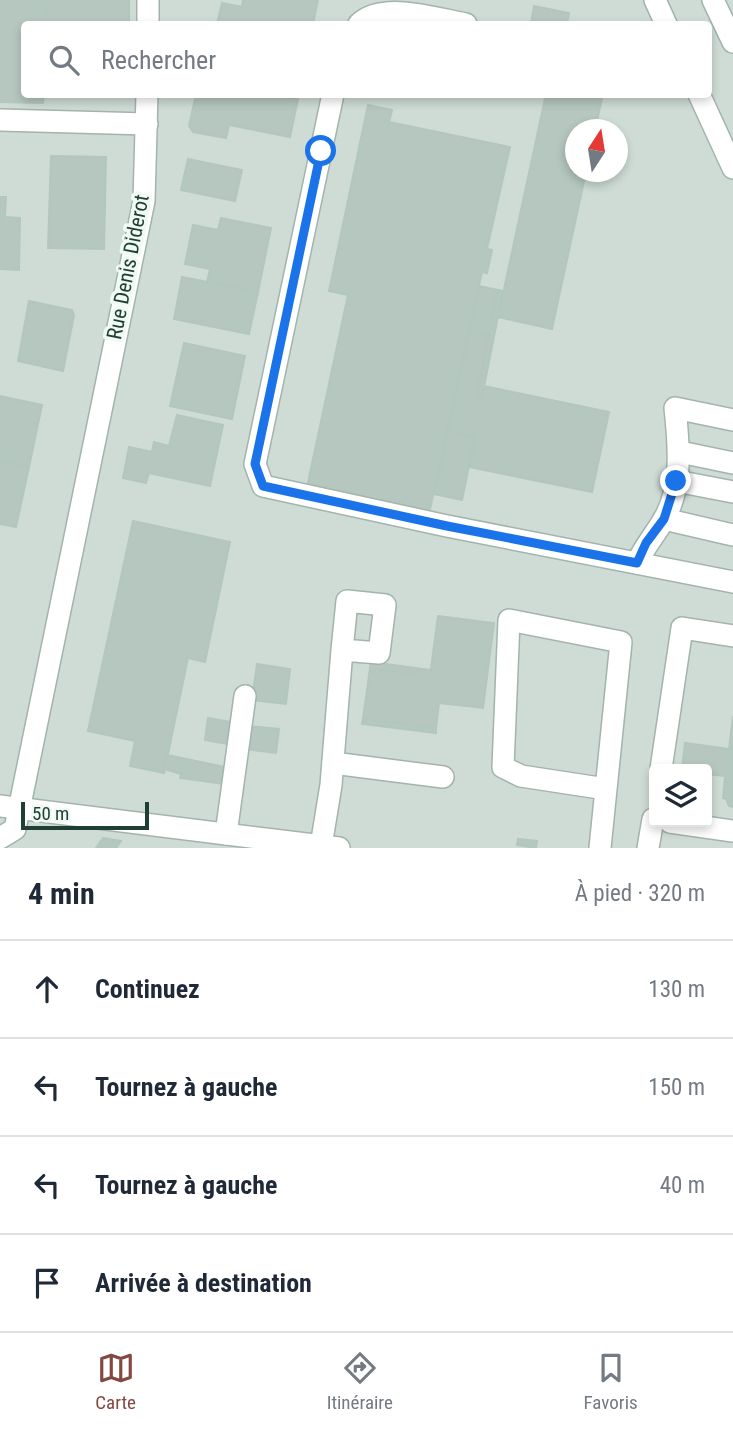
<!DOCTYPE html>
<html lang="fr">
<meta charset="utf-8">
<style>
body{margin:0;font-family:"Roboto Condensed",sans-serif;background:#f2f2f3;color:#1f2937}
.controls{position:absolute;right:21px;bottom:21px;display:grid;overflow:hidden;border-radius:7px;box-shadow:0 4px 10px #0003}
.controls button{width:63px;height:63px;display:grid;place-items:center;padding:0;border:0;border-bottom:2px solid #e0e1e3;background:#fff;color:#1f2937;font:35px sans-serif}
.compass{position:absolute;left:565px;top:119px;width:63px;height:63px;border-radius:50%;background:#fff;box-shadow:0 4px 10px #0003;rotate:12deg}
.scale{position:absolute;left:21px;bottom:18px;width:128px;box-sizing:border-box;padding-left:7px;border:4px solid #1f3e34;border-top:0;font-size:19px;line-height:24px;white-space:nowrap;color:#1f3e34;-webkit-text-stroke:5px #f1f9f4;paint-order:stroke}
.stop{position:absolute;width:21px;height:21px;margin:-16px;border:5px solid #1a73e8;border-radius:50%;background:#fff}
.stop.end{background:#1a73e8;border-color:#fff;box-shadow:0 2px 7px #0008}
.list{margin:0;padding:0;list-style:none}
h2{display:flex;justify-content:space-between;align-items:center;height:91px;margin:0;padding:0 28px;font-size:30px}
h2 small{font-size:23px;font-weight:400;color:#747a83}
.list li{display:grid;grid-template-columns:46px 1fr auto;gap:21px;align-items:center;box-sizing:border-box;height:98px;padding:0 28px;border-top:2px solid #e0e1e3}
.list b{display:block;font-size:26px;white-space:nowrap}
.list em{font-size:23px;font-style:normal;color:#747a83}
.icon{flex:none;width:38px;height:38px;fill:none;stroke:currentColor;stroke-width:2;stroke-linecap:round;stroke-linejoin:round}
.map{position:relative;flex:none;width:733px;height:848px;overflow:hidden}
.search{position:absolute;background:#fff;box-shadow:0 4px 10px #0003;left:21px;right:21px;top:21px;height:77px;display:flex;align-items:center;gap:18px;box-sizing:border-box;padding:0 24px;border-radius:7px;color:#747a83;font-size:26px}
.sheet{height:483px;background:#fff}
nav{display:flex;justify-content:space-around;align-items:center;box-sizing:border-box;height:98px;border-top:2px solid #e0e1e3;background:#fff;font-size:19px;color:#747a83}
nav a{display:grid;justify-items:center;gap:4px}
nav .on{color:#834840}
.map>svg:first-child{display:block}
.built{fill:#cedcd5;fill-rule:evenodd}
.building{fill:#b5c7bf;stroke:#b2c7bd;stroke-width:2}
.lines{fill:none;stroke-linecap:round;stroke-linejoin:round}
.minor-casing{stroke:#a2b4ad;stroke-width:24}
.minor{stroke:#fff;stroke-width:21}
.route{stroke:#1a73e8;stroke-width:9}
.labels{text-anchor:middle;dominant-baseline:central;stroke-width:7;stroke-linejoin:round;paint-order:stroke}
.street-label{font-size:21px;fill:#1f3e34;stroke:#f1f9f4}
</style>
<div class="map">
<svg width="733" height="848" viewBox="0 0 733 848">
<rect width="100%" height="100%" fill="#e0ece6"/>
<path class="built" d="M0,0H733V848H0ZM24,24H708V94H24ZM576,130H618V172H576ZM654,769H707V822H654Z"/>
<g class="building">
<path d="M0,0H46V24H24V94H44L43,103L0,102Z"/>
<rect x="46" y="0" width="83" height="24"/>
<path d="M243,0H318L313,24H217L222,3L242,7Z"/>
<path d="M534,6L569,13L567,24L531,23Z"/>
<path d="M196,94H276L298,99L290,137L229,125L226,138L193,132L189,126Z"/>
<path d="M546,94H603L595,130H576V172H586L552,329L498,317Z"/>
<path d="M368,105L392,110L389,122L510,147L487,249L492,250L487,273L482,272L429,514L307,487L348,295L329,291Z"/>
<path d="M51,156L106,157L104,249L48,248Z"/>
<path d="M188,159L242,170L235,201L181,190Z"/>
<path d="M0,197H6L5,217L20,218L19,270L0,269Z"/>
<path d="M221,218L271,228L258,292L207,282L210,269L185,264L193,225L218,230Z"/>
<path d="M182,277L258,292L249,334L174,319Z"/>
<path d="M479,286L498,290L489,336L469,332Z"/>
<path d="M498,290L503,291L482,397L477,396Z"/>
<path d="M29,301L72,310L74,315L63,371L18,361Z"/>
<path d="M469,332L489,336L477,396L482,397L484,386L609,412L592,492L469,467L475,437L448,431Z"/>
<path d="M184,343L245,356L232,419L170,406Z"/>
<path d="M0,396L42,405L29,467L0,461Z"/>
<path d="M177,415L223,425L210,486L149,473L146,483L123,478L129,447L152,452L154,442L169,446Z"/>
<path d="M448,431L475,437L462,500L434,494Z"/>
<path d="M0,461L29,467L16,527L0,524Z"/>
<path d="M133,521L230,542L205,662L188,658L164,773L130,766L135,741L88,731Z"/>
<path d="M438,616L494,623L483,708L439,703L436,728L363,719L370,668L430,676Z"/>
<path d="M371,662L431,670L430,676L370,668Z"/>
<path d="M257,664L290,669L286,704L252,700Z"/>
<path d="M733,716V807L729,806L726,799L723,798L725,776L707,774V769H682L685,743L729,749Z"/>
<path d="M208,718L231,722L228,744L205,740Z"/>
<path d="M363,719L436,728V733L362,724Z"/>
<path d="M248,726L279,729L276,753L245,749Z"/>
<path d="M167,755L225,767V784L180,778L181,774L164,769Z"/>
<path d="M103,838L121,841L116,848H96Z"/>
<path d="M518,839L537,841L536,848L517,845Z"/>
</g>
<g class="lines">
<defs>
<g id="minor">
<path d="M655,0L666,24"/>
<path d="M713,0L733,42"/>
<path d="M148,24V0"/>
<path d="M359,24C383,1 437,19 466,24"/>
<path d="M333,94L255,464L263,486L447,526L733,582"/>
<path d="M699,94L733,168"/>
<path d="M0,120L147,124"/>
<path d="M680,452L733,463"/>
<path d="M676,481L733,492"/>
<path d="M664,519L733,535"/>
<path d="M637,563C644,547 654,536 663,521C683,488 679,445 675,408L733,420"/>
<path d="M333,763L443,777"/>
<path d="M661,769L682,628L733,636"/>
<path d="M0,806L339,848"/>
<path d="M670,822L733,831"/>
<path d="M226,834L245,696"/>
<path d="M0,838L15,829L144,201L147,94"/>
<path d="M321,846L331,785L342,650L379,653L385,605L347,601L342,650"/>
<path d="M600,848L621,642L509,620L503,767L521,776L606,789"/>
<path d="M648,848L653,819"/>
</g>
</defs>
<use href="#minor" class="minor-casing"/>
<use href="#minor" class="minor"/>
</g>
<g class="lines">
<path class="route" d="M321,151L255,464L263,486L447,526L637,563L646,543L664,519L676,481"/>
</g>
<g class="labels">
<g class="street-label">
<text transform="translate(128 267) rotate(-79)">Rue Denis Diderot</text>
</g>
</g>
</svg>
<div class="controls">
<button><svg class="icon" aria-label="layers" viewBox="0 0 24 24"><path d="M12 4l9 5-9 5-9-5zM3 14l9 5 9-5"/></svg></button>
</div>
<svg class="compass" viewBox="-18 -18 36 36"><path d="M0-13l5 13h-10z" fill="#e53935"/><path d="M0 13l5-13h-10z" fill="#747a83"/></svg>
<div class="scale">50 m</div>
<div class="stop" style="left:321px;top:151px"></div>
<div class="stop end" style="left:676px;top:481px"></div>
<div class="search"><svg class="icon" aria-label="search" viewBox="0 0 24 24"><circle cx="10" cy="10" r="6"/><path d="M15 15l6 6"/></svg>Rechercher</div>
</div>
<section class="sheet">
<h2>4 min<small>À pied · 320 m</small></h2>
<ul class="list">
<li><svg class="icon" aria-label="ahead" viewBox="0 0 24 24"><path d="M12 20V5M6 11l6-6 6 6"/></svg><div><b>Continuez</b></div><em>130 m</em></li>
<li><svg class="icon" aria-label="left" viewBox="0 0 24 24"><path d="M17 20v-9H6M10 6l-5 5 5 5"/></svg><div><b>Tournez à gauche</b></div><em>150 m</em></li>
<li><svg class="icon" aria-label="left" viewBox="0 0 24 24"><path d="M17 20v-9H6M10 6l-5 5 5 5"/></svg><div><b>Tournez à gauche</b></div><em>40 m</em></li>
<li><svg class="icon" aria-label="arrive" viewBox="0 0 24 24"><path d="M6 21V4h12l-3 4 3 4H6"/></svg><div><b>Arrivée à destination</b></div></li>
</ul>
</section>
<nav>
<a class="on"><svg class="icon" aria-label="map" viewBox="0 0 24 24"><path d="M3 6l6-2 6 2 6-2v14l-6 2-6-2-6 2zM9 4v14M15 6v14"/></svg>Carte</a>
<a><svg class="icon" aria-label="directions" viewBox="0 0 24 24"><path d="M12 3l9 9-9 9-9-9zM9 14v-3h6M13 9l2 2-2 2"/></svg>Itinéraire</a>
<a><svg class="icon" aria-label="saved" viewBox="0 0 24 24"><path d="M7 4h10v16l-5-4-5 4z"/></svg>Favoris</a>
</nav>
